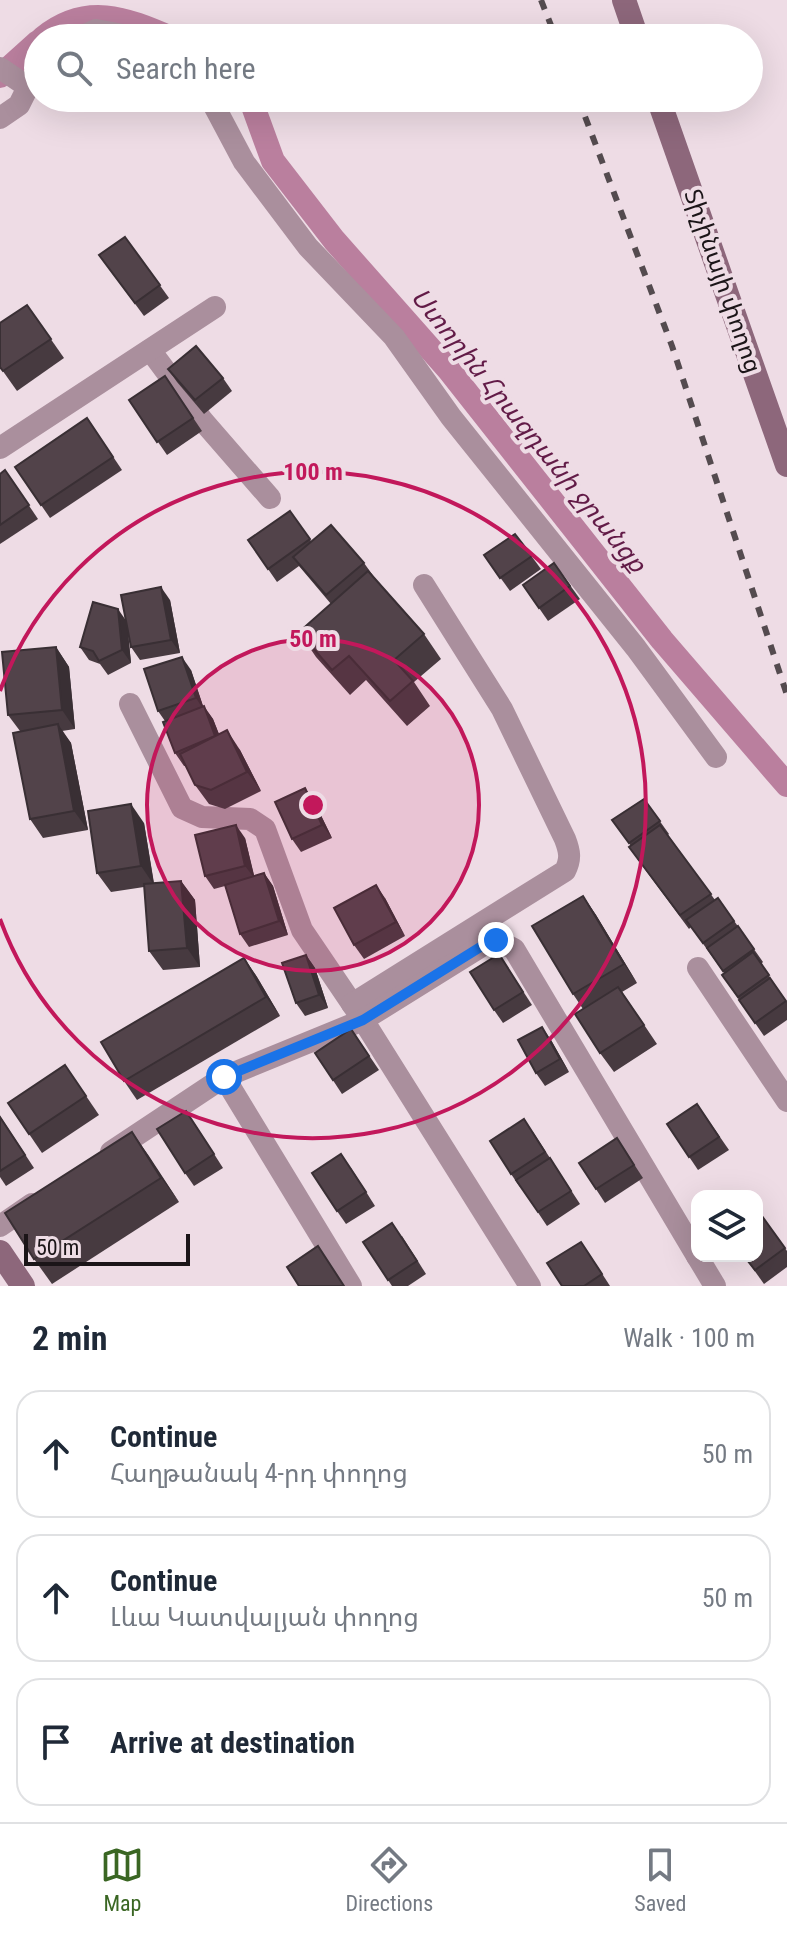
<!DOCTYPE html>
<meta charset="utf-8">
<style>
body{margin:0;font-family:"Roboto Condensed","Noto Sans Armenian",sans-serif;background:#f2f2f3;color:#1f2937}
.controls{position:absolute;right:24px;bottom:24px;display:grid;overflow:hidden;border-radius:16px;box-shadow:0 8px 32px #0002}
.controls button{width:72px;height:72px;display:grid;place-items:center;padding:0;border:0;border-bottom:2px solid #e0e1e3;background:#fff;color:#1f2937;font:40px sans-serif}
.scale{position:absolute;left:24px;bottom:20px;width:166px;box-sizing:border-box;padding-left:8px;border:4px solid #1b1518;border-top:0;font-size:22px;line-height:28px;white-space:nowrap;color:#1b1518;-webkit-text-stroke:6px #eedce5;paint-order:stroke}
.stop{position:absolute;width:24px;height:24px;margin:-18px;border:6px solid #1a73e8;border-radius:50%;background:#fff}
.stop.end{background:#1a73e8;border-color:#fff;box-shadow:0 2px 8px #0008}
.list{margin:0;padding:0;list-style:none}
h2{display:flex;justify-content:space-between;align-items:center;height:104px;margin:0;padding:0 32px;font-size:34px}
h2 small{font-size:26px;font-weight:400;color:#747a83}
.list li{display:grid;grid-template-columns:52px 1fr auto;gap:24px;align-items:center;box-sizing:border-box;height:128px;margin:0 16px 16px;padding:0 16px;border:2px solid #e0e1e3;border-radius:24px}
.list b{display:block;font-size:30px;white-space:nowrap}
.list p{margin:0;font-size:26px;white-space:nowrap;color:#747a83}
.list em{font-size:26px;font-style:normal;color:#747a83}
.icon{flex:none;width:44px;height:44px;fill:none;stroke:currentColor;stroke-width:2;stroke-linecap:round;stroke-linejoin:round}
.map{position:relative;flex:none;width:787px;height:1286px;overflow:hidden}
.search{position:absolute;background:#fff;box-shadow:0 8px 32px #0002;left:24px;right:24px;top:24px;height:88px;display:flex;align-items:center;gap:20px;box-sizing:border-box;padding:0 28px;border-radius:44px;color:#747a83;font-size:30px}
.sheet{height:536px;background:#fff}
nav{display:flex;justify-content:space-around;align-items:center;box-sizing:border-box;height:112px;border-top:2px solid #e0e1e3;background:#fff;font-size:22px;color:#747a83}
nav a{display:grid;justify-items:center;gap:4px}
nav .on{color:#3a6623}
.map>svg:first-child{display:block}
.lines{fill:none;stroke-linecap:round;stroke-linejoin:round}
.canal{stroke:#ba7f9e;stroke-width:24}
.street{stroke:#aa8f9d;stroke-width:22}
.secondary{stroke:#8d677b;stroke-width:24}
.rail{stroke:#544b4f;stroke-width:6;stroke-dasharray:10 10;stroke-linecap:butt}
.wall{fill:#473a40}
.shaded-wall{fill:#392f34}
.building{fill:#52434a;stroke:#392f34;stroke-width:2}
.route{stroke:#1a73e8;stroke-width:10}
.ring{fill:none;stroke:#c2185b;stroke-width:4}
.labels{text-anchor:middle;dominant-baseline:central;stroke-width:8;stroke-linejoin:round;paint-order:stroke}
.street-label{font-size:24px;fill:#1b1518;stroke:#eedce5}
.water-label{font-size:26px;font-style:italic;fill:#621b47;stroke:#eedce5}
.centre{fill:#c2185b;stroke:#eedce5;stroke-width:4}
.ring-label{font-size:24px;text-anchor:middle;font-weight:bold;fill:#c2185b;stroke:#eedce5;stroke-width:8;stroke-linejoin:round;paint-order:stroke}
</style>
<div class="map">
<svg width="787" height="1286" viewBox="0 0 787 1286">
<rect width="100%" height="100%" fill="#eedce5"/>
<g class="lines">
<g class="canal">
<path d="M43,38C86,3 125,18 171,38"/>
<path d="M0,76L38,42"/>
<path d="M250,98L273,161L334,240L449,370L662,640L787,785"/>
</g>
<g class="street">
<path d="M79,38L96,30L139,38"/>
<path d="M0,68L28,87L19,105L0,118"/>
<path d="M210,98L244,162L308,247L394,337L451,417L636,648L716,757"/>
<path d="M150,350L203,421L270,498"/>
<path d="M0,448L215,307"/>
<path d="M130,704L182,808L202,817L250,819L265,829L302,930L363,1020L530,1286"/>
<path d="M698,968L787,1101"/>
<path d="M352,1004L565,871C571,859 570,852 565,839L502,709L424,585"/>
<path d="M224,1077L351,1286"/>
<path d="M111,1152L224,1077L363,1020L482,946L496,940L514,949L697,1256"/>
<path d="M0,1226L32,1204"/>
<path d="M697,1256L715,1286"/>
</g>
<g class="secondary">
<path d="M624,0L637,38"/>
<path d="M658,98L787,465"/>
<path d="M0,1252L23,1286"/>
</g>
<g class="rail">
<path d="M541,0L556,38"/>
<path d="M578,98L672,346L787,695"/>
</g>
</g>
<g class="wall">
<path d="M125,237L169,298L144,316L99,255Z"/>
<path d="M27,305L64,358L17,391L0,367Z"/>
<path d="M168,369L223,378L232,391L204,414L177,382Z"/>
<path d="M165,376L202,431L167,455L129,400Z"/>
<path d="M87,418L122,470L50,518L15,467Z"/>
<path d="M5,470L38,519L0,544V474Z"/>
<path d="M290,511L311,541L364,563L377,581L424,634L441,659L414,682L430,706L407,726L366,680L350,695L316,657L299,632L331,604L299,566L277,582L248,540Z"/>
<path d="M515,534L541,569L510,591L484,555Z"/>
<path d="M554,563L580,599L548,621L523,585Z"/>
<path d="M170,600L180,653L140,660L131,647L128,634L131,663L108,675L100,664L89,660L80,647L125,620Z"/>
<path d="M56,647L69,667L75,729L62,731L71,743L88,830L43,838L30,819L20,731L8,715Z"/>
<path d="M191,670L203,706L213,719L219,734L240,750L261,791L225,809L209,804L195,785L186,766H184L175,753L165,721L158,711Z"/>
<path d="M305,788L314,801L332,838L301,852L292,839Z"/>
<path d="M644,799L669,834L668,835L715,900L718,898L763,962L761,964L787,1002V1020L764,1036L722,975L724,973L691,927L689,929L638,860L631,846L612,820Z"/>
<path d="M144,823L154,883L181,881L195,900L200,967L163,970L149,951L144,887L111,892L97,873Z"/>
<path d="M245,838L254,876L264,873L273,886L288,935L249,947L240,934L225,886L214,889L205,876Z"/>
<path d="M583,896L596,915L637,983L622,992L657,1044L614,1072L600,1053L583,1009L573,994Z"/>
<path d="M385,898L405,936L364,959L354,945Z"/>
<path d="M499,954L532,1005L503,1023L494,1010Z"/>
<path d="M306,955L315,968L328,1008L305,1016L296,1003Z"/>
<path d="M244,958L257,977L280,1016L137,1100L124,1081Z"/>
<path d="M351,1029L379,1070L342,1094L315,1053Z"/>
<path d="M551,1040L569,1072L545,1086L536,1073Z"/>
<path d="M65,1065L99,1115L42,1153L8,1103Z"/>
<path d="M697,1104L729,1150L698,1170L667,1124Z"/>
<path d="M0,1116L34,1168L6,1186L0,1177Z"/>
<path d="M195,1124L223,1168L194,1186L185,1173Z"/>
<path d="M132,1132L179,1202L52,1284L34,1259Z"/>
<path d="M533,1132L580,1204L547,1226L521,1187H520L511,1174Z"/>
<path d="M617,1138L643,1178L605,1203L579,1163Z"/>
<path d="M351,1168L375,1206L346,1224L337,1211Z"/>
<path d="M762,1216L787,1251V1267L764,1284L744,1256Z"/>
<path d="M402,1236L426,1274L408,1286H392L363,1242Z"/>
<path d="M590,1255L610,1286H562Z"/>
</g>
<g class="shaded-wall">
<path d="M161,587L170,600L180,653L171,640Z"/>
<path d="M118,609L127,622L131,663L122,650Z"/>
<path d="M56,647L69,667L75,729L62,710Z"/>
<path d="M182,657L191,670L205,712L196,698Z"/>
<path d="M204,706L213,719L225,750L216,737Z"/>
<path d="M58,724L71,743L88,830L74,811Z"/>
<path d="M227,730L240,750L261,791L247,772Z"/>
<path d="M305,788L314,801L332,838L322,825Z"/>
<path d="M131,804L144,823L154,885L141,866Z"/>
<path d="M236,825L245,838L255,879L245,866Z"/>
<path d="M264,873L273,886L288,935L279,921Z"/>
<path d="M181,881L195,900L200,967L187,948Z"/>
<path d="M376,885L385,898L405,936L396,922Z"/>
<path d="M583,896L596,915L637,983L624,964Z"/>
<path d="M306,955L315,968L328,1008L319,995Z"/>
<path d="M244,958L257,977L280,1016L266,997Z"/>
<path d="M542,1027L551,1040L569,1072L560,1059Z"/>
<path d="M132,1132L149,1156L179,1202L161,1178Z"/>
</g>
<g class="building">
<path d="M124,26L140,38H115Z"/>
<path d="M125,237L160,285L135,303L99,255Z"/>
<path d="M27,305L51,339L3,371L0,367V323Z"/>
<path d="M196,346L223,378L195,400L168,369Z"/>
<path d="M165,376L193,418L157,442L129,400Z"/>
<path d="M87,418L113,457L41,505L15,467Z"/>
<path d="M5,470L29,505L0,525V474Z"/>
<path d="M290,511L310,539L268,569L248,540Z"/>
<path d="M331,525L364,563L326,595L293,557Z"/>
<path d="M515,534L532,556L500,578L484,555Z"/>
<path d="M554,563L570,586L539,608L523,585Z"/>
<path d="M368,571L424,634L394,660L413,681L390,701L349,656L332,670L299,632Z"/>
<path d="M161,587L171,640L131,647L121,595Z"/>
<path d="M93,602L118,609L122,650L99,661L93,651L80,647Z"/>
<path d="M56,647L62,710L8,715L2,652Z"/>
<path d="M182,657L196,698L158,711L144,669Z"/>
<path d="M204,706L215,736L175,753L163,722Z"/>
<path d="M58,724L74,811L30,819L13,733Z"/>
<path d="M227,730L247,772L211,790L195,785L180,754Z"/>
<path d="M305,788L322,825L292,839L275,802Z"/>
<path d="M644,799L660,821L629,843L612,820Z"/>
<path d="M131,804L141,866L97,873L88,811Z"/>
<path d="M236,825L245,866L205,876L195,835Z"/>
<path d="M660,825L711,894L680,915L629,847Z"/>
<path d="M264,873L279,921L240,934L225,885Z"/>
<path d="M181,881L187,948L149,951L144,884Z"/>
<path d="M376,885L396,922L354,945L334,908Z"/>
<path d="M583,896L624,964L573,994L532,926Z"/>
<path d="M718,898L734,921L703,943L686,920Z"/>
<path d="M738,926L754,949L723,971L707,948Z"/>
<path d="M753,952L769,975L738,997L722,975Z"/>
<path d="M499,954L523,992L494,1010L470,972Z"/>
<path d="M306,955L319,995L296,1003L282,963Z"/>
<path d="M244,958L266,997L124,1081L101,1042Z"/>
<path d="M770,978L786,1001L755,1023L739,1000Z"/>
<path d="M618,987L644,1025L600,1053L575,1014Z"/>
<path d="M542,1027L560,1059L536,1073L518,1040Z"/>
<path d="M351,1029L369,1056L333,1080L315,1053Z"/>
<path d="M65,1065L86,1096L29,1134L8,1103Z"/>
<path d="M697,1104L719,1137L689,1157L667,1124Z"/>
<path d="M186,1111L214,1154L185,1173L157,1129Z"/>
<path d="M0,1117L25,1155L0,1171Z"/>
<path d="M524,1119L545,1152L511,1174L490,1141Z"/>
<path d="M132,1132L161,1178L34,1259L5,1213Z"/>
<path d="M617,1138L634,1165L596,1189L579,1163Z"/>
<path d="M341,1154L366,1192L337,1211L312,1173Z"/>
<path d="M550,1158L571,1191L538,1212L516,1180Z"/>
<path d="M762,1216L785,1248L755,1270L744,1256H757V1220Z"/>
<path d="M392,1223L417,1261L388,1280L363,1242Z"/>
<path d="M581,1242L602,1274L584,1286H562L547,1263Z"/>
<path d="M318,1246L344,1286H299L287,1267Z"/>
</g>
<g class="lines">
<path class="route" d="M224,1077L363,1020L482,946L496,940"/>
</g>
<circle cx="313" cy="805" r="166" fill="#c2185b" fill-opacity=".12"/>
<g class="ring">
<circle cx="313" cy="805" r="166"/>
<path d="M0 691A333 333 0 1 1 0 919"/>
</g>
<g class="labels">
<g class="street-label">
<text transform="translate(723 281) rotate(71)">Տիչինայի փողոց</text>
</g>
<g class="water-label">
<text transform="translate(529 430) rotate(51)">Ստորին Հրազդանի ջրանցք</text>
</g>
</g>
<circle cx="313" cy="805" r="12" class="centre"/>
<g class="ring-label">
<text x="313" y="480">100 m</text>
<text x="313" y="647">50 m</text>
</g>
</svg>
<div class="controls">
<button><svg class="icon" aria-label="layers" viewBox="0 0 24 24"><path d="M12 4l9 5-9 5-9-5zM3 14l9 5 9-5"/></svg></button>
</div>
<div class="scale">50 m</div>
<div class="stop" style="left:224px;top:1077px"></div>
<div class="stop end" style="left:496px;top:940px"></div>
<div class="search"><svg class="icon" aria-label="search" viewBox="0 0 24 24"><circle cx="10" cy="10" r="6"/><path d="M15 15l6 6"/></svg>Search here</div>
</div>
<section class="sheet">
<h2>2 min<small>Walk · 100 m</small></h2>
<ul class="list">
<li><svg class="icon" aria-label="ahead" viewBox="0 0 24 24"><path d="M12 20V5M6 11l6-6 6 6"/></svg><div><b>Continue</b><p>Հաղթանակ 4-րդ փողոց</p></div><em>50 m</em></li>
<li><svg class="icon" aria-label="ahead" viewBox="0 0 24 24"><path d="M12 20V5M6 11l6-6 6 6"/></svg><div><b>Continue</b><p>Լևա Կատվալյան փողոց</p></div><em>50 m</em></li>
<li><svg class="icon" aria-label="arrive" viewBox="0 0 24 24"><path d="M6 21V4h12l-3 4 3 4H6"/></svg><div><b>Arrive at destination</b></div></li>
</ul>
</section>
<nav>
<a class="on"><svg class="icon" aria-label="map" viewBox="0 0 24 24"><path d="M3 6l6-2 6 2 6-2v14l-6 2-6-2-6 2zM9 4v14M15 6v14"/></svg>Map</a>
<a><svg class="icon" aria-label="directions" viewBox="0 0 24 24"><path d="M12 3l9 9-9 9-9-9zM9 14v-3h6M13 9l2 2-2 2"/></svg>Directions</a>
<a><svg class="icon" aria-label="saved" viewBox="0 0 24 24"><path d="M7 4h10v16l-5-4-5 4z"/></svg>Saved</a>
</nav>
